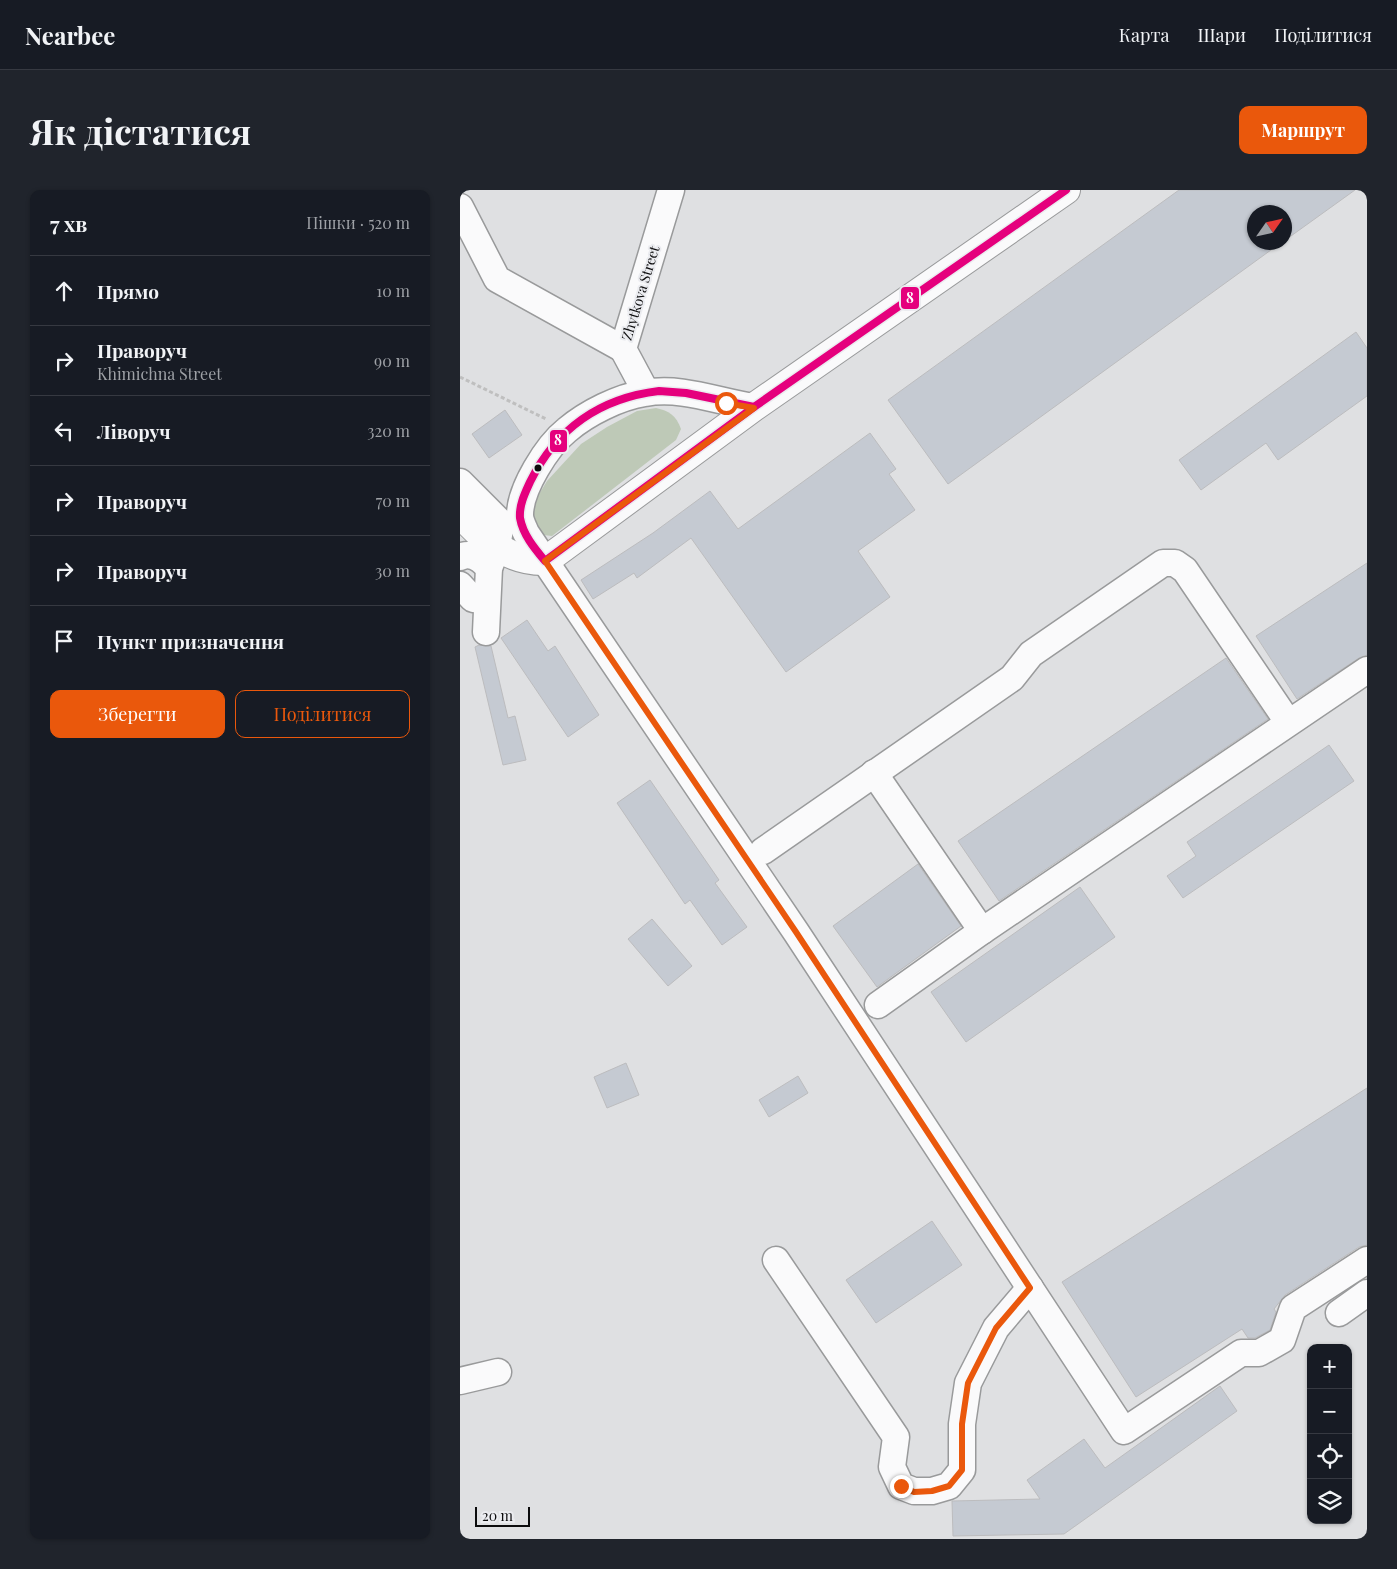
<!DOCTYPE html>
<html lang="uk">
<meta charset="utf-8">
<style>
body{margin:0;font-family:"Playfair Display",serif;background:#20242c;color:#f1f3f6}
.controls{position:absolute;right:15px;bottom:15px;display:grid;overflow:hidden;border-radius:10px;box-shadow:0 1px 4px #0004}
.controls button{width:45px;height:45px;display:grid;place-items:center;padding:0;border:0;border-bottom:1px solid #363941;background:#171b24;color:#f1f3f6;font:25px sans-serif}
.compass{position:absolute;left:787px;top:15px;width:45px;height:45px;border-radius:50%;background:#171b24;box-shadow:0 1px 4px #0004;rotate:56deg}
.scale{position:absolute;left:15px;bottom:12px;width:55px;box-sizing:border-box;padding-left:5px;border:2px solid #0c0c0d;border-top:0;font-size:14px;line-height:18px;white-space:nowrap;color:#0c0c0d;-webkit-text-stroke:4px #ebecf0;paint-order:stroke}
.stop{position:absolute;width:15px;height:15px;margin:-11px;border:4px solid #ea580c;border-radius:50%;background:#fff}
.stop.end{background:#ea580c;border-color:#fff;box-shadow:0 1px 5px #0008}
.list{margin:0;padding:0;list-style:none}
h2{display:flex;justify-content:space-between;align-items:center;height:65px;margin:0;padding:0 20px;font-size:21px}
h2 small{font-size:16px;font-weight:400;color:#9ea1a6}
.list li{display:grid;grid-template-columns:32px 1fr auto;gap:15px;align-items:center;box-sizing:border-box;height:70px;padding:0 20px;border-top:1px solid #363941}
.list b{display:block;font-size:19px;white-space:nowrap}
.list p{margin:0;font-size:16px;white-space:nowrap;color:#9ea1a6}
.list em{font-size:16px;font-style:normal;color:#9ea1a6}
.actions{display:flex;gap:10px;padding:15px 20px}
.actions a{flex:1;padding:11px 0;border:1px solid #ea580c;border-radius:10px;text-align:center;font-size:18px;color:#ea580c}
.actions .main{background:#ea580c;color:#fff}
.icon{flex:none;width:28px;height:28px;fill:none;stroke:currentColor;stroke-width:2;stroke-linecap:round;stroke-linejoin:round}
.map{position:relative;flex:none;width:907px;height:1349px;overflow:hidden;border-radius:10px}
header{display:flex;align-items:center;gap:30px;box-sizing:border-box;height:70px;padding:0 25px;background:#171b24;border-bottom:1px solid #363941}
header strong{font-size:24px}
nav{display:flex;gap:28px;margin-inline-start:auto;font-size:18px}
.intro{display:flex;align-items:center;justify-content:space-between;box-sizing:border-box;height:120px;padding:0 30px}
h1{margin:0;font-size:35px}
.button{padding:12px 22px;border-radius:10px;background:#ea580c;color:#fff;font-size:18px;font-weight:700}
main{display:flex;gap:30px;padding:0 30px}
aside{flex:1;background:#171b24;border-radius:10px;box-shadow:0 1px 4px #0004}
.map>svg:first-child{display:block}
.green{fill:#bec9b7}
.building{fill:#c5cad2;stroke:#bcbcbe}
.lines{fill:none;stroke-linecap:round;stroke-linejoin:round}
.minor-casing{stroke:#999a9b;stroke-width:29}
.major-casing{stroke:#999a9b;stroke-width:30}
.path{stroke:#bfbfbf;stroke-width:3;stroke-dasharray:4 2.5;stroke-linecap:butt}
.minor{stroke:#fafafb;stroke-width:26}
.major{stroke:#fafafb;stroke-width:28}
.bus-1-casing{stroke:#ebecf0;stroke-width:11}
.bus-1{stroke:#e5007d;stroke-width:8}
.route{stroke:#ea580c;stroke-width:6}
.bus-dot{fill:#0c0c0d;stroke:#ebecf0;stroke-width:2}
.labels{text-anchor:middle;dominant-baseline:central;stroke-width:4;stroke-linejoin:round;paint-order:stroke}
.street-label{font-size:14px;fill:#0c0c0d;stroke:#ebecf0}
.line-badge{stroke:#ebecf0;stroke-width:2}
.badge-label{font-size:14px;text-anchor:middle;font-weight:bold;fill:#fff}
</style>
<header>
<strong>Nearbee</strong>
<nav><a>Карта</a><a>Шари</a><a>Поділитися</a></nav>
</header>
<div class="intro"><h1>Як дістатися</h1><a class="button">Маршрут</a></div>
<main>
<aside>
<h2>7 хв<small>Пішки · 520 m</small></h2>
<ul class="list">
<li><svg class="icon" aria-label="ahead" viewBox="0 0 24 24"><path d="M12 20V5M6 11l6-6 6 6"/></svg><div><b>Прямо</b></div><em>10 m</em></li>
<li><svg class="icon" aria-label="right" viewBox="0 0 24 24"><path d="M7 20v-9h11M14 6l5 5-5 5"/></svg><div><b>Праворуч</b><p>Khimichna Street</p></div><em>90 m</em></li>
<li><svg class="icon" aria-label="left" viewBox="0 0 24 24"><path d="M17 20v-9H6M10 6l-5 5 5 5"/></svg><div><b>Ліворуч</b></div><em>320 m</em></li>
<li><svg class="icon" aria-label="right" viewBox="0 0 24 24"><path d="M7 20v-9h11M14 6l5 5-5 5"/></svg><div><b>Праворуч</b></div><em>70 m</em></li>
<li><svg class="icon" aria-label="right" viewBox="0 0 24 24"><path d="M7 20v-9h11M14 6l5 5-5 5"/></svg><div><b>Праворуч</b></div><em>30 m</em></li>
<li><svg class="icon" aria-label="arrive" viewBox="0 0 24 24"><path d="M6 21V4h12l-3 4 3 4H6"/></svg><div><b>Пункт призначення</b></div></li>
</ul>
<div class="actions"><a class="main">Зберегти</a><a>Поділитися</a></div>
</aside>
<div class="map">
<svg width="907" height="1349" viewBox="0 0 907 1349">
<rect width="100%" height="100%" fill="#dfe0e2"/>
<path class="green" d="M196,218C209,221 216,225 221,239L216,250L92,346L83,345L73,328V314L87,291L121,254L147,237L177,221Z"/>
<g class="building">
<path d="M719,0H895L824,51V22H794V52H822L488,294L428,210Z"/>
<path d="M896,142L907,158V206L818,270L806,253L741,300L719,270Z"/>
<path d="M45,220L62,245L29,268L12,244Z"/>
<path d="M410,243L436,279L429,284L455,320L398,361L430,407L326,482L231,348L177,388L174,383L133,409L121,390L193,343L250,301L278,339Z"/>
<path d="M907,373V465L899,468L837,509L796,446Z"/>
<path d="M67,430L88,461L95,456L139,525L108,547L41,448Z"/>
<path d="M19,455L31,456L48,528L55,526L66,570L43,575L15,457Z"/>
<path d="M766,468L808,529L539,711L498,651Z"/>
<path d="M869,555L894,591L723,708L707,686L736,666L727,652Z"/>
<path d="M190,590L259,690L255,693L287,737L262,755L230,710L225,714L157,613Z"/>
<path d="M458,674L501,736L417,797L373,736Z"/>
<path d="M620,697L655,747L506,852L471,802Z"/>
<path d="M192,729L232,776L208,796L168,749Z"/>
<path d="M166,873L179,905L147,918L134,887Z"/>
<path d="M338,886L348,903L309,927L299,910Z"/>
<path d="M907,898V1055L899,1057L825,1105L814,1119L816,1122L810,1140L795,1148H788L782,1139L676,1207L602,1092Z"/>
<path d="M472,1031L502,1075L416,1133L386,1090Z"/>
<path d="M760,1196L777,1221L604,1344L493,1346L492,1311L580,1309L567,1290L624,1249L645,1278Z"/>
</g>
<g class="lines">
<defs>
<g id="minor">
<path d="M0,17L37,89L163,159"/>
<path d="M186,202L163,159L211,0"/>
<path d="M294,217C259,212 221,196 185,203C159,207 127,223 107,240C87,256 60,299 60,325C60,331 64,338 66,343L336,742L664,1241L781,1163H799L822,1150L833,1118L907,1070"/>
<path d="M0,292L41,333L37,357L29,378L26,442"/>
<path d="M0,367C12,361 22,370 29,378"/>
<path d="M0,395L13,409L26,411"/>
<path d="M414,583L522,741"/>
<path d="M303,661L552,488L571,464L703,373H715L725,380L828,532"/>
<path d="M418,815L522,741L907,480"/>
<path d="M316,1070L436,1247L432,1277L441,1296L454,1301H472L489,1296L502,1280V1234L508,1193L536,1138L570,1098"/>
<path d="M879,1123L907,1103"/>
<path d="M0,1191L38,1182"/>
</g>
<path id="major" d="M0,323C22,349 49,372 85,371L294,217L606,0"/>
</defs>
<use href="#minor" class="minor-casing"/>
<use href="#major" class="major-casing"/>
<path class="path" d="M0,187L86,229"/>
<use href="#minor" class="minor"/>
<use href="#major" class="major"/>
<defs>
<g id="bus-1">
<path d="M199,201L226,203L294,217L85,371C75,359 63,345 60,328C59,315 65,303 70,292C96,239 140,208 199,201Z"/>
<path d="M294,217L606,0"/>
</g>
</defs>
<use href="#bus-1" class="bus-1-casing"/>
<use href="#bus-1" class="bus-1"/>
</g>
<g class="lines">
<path class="route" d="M266,213L294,218L85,371L336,742L570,1098L536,1138L508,1193L502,1234V1280L489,1296L472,1301L454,1302L441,1296"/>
</g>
<circle class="bus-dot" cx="78" cy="278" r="4.5"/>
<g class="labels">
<g class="street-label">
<text transform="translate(180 103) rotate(-73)">Zhytkova Street</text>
</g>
</g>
<g class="line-badge">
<rect x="440" y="96" width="20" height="24" rx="5" fill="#e5007d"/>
<rect x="89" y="239" width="19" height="24" rx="5" fill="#e5007d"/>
</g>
<g class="badge-label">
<text x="450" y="113">8</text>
<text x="98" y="255">8</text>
</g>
</svg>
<div class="controls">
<button>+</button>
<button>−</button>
<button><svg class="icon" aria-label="locate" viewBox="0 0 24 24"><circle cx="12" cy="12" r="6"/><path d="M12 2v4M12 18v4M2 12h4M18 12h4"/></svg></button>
<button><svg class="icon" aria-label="layers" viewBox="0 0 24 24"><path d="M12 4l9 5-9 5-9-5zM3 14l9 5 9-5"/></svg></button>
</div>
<svg class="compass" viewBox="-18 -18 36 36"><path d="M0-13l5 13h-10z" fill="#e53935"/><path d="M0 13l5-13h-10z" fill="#9ea1a6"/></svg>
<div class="scale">20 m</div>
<div class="stop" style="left:266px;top:213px"></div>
<div class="stop end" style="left:441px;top:1296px"></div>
</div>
</main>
